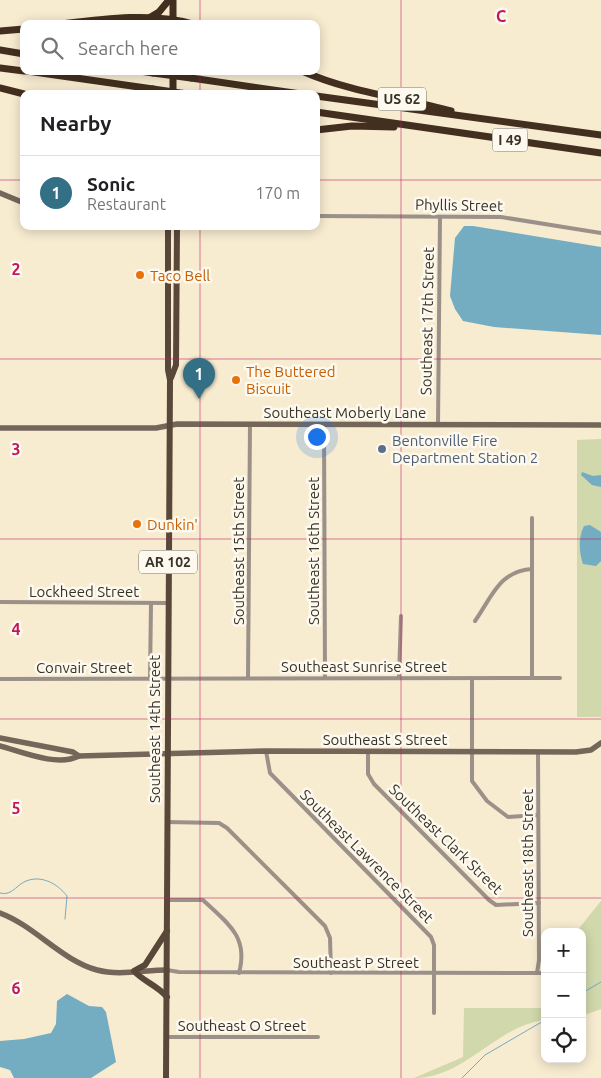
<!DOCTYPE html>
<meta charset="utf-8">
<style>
body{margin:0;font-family:Ubuntu,sans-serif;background:#f6f6f6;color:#202124}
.controls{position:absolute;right:15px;bottom:15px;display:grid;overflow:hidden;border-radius:10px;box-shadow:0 2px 12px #0003}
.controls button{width:45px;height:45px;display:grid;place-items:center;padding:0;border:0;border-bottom:1px solid #e0e0e0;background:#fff;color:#202124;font:25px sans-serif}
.you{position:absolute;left:316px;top:436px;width:18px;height:18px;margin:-12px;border:4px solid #fff;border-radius:50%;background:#1a73e8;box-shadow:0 0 0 8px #1a73e833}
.badge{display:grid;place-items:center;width:32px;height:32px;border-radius:50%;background:#337086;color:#fff;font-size:16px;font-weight:700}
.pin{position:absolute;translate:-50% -41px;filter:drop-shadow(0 1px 2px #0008)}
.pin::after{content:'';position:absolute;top:26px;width:18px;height:15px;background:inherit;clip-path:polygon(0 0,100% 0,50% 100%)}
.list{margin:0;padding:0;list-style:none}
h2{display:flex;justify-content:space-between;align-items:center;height:65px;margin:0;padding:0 20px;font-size:21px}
h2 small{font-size:16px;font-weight:400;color:#757577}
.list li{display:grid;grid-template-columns:32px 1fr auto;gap:15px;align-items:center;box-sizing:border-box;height:75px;padding:0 20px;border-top:1px solid #e0e0e0}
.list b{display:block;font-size:19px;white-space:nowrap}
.list p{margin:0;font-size:16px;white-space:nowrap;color:#757577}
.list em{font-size:16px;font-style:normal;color:#757577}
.icon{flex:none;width:28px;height:28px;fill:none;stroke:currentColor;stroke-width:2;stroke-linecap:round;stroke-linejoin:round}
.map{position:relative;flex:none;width:601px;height:1078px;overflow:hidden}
.search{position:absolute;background:#fff;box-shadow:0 2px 12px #0003;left:20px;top:20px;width:300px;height:55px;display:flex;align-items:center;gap:12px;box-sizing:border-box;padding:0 18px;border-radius:10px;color:#757577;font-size:19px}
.panel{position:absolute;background:#fff;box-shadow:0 2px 12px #0003;left:20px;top:90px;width:300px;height:140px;border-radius:10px}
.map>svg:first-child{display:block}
.green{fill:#d0d8ac}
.water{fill:#74acc2}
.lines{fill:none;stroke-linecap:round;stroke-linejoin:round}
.stream{stroke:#74acc2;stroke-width:1}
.street{stroke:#9b9189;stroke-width:4}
.secondary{stroke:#75665a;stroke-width:5.5}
.primary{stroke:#59483a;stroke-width:6}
.highway{stroke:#422f1f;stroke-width:7}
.highway-bridge{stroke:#422f1f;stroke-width:7}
.grid{fill:none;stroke:#c2185b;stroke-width:1;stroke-opacity:0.55}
.food-dot{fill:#e8710a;stroke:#fef9ee;stroke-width:2}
.service-dot{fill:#5c6f8a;stroke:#fef9ee;stroke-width:2}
.labels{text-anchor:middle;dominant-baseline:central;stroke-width:5;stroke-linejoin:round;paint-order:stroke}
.shield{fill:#fef9ee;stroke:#736e63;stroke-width:1}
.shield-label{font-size:14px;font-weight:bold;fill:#373328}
.street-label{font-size:15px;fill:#373328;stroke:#fef9ee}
.food-label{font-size:15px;fill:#c56008;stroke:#fef9ee;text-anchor:start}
.service-label{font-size:15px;fill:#4e5e75;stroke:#fef9ee;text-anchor:start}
.grid-label{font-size:16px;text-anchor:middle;font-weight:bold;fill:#c2185b;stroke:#fef9ee;stroke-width:5;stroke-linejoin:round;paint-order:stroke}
</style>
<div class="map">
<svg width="601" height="1078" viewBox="0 0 601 1078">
<rect width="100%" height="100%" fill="#f7ebd0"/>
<g class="green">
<path d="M601,439V717H577V440Z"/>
<path d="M601,901V1009L582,1016V932H576Z"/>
<path d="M464,1008H545V1020C495,1026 466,1078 414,1078L463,1057Z"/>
</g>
<g class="water">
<path d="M464,226H473L601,247V335L494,327L463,321L455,309L450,296L455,238Z"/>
<path d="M582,472L593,476L601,475V487L592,485L581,475Z"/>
<path d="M590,525L601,532V561L596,566L583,564C579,552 578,538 584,526Z"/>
<path d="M67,994L89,1006L102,1007L106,1012L116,1062L91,1078H14L10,1070L0,1067V1041L24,1039L51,1033L56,1024L57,1001Z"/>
</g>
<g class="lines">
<g class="stream">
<path d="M0,893C11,896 15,887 24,882C40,874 57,883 67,896L65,919"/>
<path d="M582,993L601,982"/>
<path d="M462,1078L485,1055L545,1020"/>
</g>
<g class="street">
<path d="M316,216L501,217L601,233"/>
<path d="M324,425L325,677"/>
<path d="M438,425L440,217"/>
<path d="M532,518V677"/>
<path d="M0,602L168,603"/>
<path d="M475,621C492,597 499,571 532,569"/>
<path d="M399,676L401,616"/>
<path d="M248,678L250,424"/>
<path d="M472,678V781L487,801L508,817L538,815"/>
<path d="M0,679L560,678"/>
<path d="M150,679L151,603"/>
<path d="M266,751L270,773L431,937L434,945V1013"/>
<path d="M368,752V774L374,784L489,900L496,905L539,903"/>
<path d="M167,822L219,823L227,828L325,926L330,938L331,973"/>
<path d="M167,900H203C227,923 249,936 239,973"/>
<path d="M167,970L179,972L545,973"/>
<path d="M537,973L539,960L538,752"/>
<path d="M166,1037H318"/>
</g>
<g class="secondary">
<path d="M0,193L24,203"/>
<path d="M0,428H156L177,424L601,425"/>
<path d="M0,738L73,752L79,756"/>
<path d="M0,746C22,752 57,767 79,756L266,751L576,752L591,750L601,743"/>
<path d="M0,913C35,926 61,960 97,970C119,976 144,970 167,970"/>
</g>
<g class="primary">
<path d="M171,378L176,365L177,226"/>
<path d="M167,997C157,985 144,982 134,971L145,965L167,931"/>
<path d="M166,1078L170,380L168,370V226"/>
</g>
<g class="highway">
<path d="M173,0V24"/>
<path d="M149,18L159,12L169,0"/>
<path d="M62,24C102,19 154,12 193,24"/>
<path d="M0,31L24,29"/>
<path d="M0,50L24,54"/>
<path d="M0,68L24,71"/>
<path d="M27,71L153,89"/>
<path d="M140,71L153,73"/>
<path d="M302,71C349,92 402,98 451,111"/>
<path d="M191,78L301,94"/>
<path d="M0,88L24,94"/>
<path d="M173,94V71"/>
<path d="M316,96L601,135"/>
<path d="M316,112L601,153"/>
<path d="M316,130L352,126L394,127"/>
</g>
<g class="highway-bridge">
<path d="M153,73L191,78"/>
<path d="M153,89L187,94"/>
</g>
</g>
<path class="grid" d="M200,0V24M401,0V1078M200,71V94M0,180H24M316,180H601M200,226V1078M0,359H601M0,539H601M0,719H601M0,898H601"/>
<g class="food-dot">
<circle cx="140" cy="275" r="5"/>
<circle cx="236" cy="380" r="5"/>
<circle cx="137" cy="524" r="5"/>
</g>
<circle class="service-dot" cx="382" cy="449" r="5"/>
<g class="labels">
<g class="shield">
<rect x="378" y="87.5" width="48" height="23" rx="4"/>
<rect x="492.5" y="128.5" width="35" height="23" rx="4"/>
<rect x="139" y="550.5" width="58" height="23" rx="4"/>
</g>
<g class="shield-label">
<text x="402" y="99">US 62</text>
<text x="510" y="140">I 49</text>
<text x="168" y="562">AR 102</text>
</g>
<g class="street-label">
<text transform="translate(459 205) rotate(1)">Phyllis Street</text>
<text transform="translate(427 321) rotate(-89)">Southeast 17th Street</text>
<text x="345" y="412">Southeast Moberly Lane</text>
<text transform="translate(238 551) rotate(-90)">Southeast 15th Street</text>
<text transform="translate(313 551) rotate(-90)">Southeast 16th Street</text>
<text x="84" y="591">Lockheed Street</text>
<text x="364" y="666">Southeast Sunrise Street</text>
<text x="84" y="667">Convair Street</text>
<text transform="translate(154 729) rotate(-90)">Southeast 14th Street</text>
<text x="385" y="739">Southeast S Street</text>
<text transform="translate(446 839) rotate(44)">Southeast Clark Street</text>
<text transform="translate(367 856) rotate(45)">Southeast Lawrence Street</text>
<text transform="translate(527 863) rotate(-90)">Southeast 18th Street</text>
<text x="356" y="962">Southeast P Street</text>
<text x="242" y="1025">Southeast O Street</text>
</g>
<g class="food-label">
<text x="150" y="275">Taco Bell</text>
<text x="246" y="371">The Buttered<tspan x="246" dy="17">Biscuit</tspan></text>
<text x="147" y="524">Dunkin'</text>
</g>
<g class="service-label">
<text x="392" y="440">Bentonville Fire<tspan x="392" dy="17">Department Station 2</tspan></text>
</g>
</g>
<g class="grid-label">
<text x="501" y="22">C</text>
<text x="16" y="275">2</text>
<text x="16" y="455">3</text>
<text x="16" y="635">4</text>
<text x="16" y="814">5</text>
<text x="16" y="994">6</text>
</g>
</svg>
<div class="controls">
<button>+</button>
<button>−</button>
<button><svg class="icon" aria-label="locate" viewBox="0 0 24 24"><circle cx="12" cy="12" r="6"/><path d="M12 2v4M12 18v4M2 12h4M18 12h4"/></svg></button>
</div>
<div class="you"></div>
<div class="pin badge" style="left:199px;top:399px">1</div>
<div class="search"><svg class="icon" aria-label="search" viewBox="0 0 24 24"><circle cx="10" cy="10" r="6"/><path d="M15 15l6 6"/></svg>Search here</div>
<section class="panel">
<h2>Nearby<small></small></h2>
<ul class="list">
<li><span class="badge">1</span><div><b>Sonic</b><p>Restaurant</p></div><em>170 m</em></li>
</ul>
</section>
</div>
